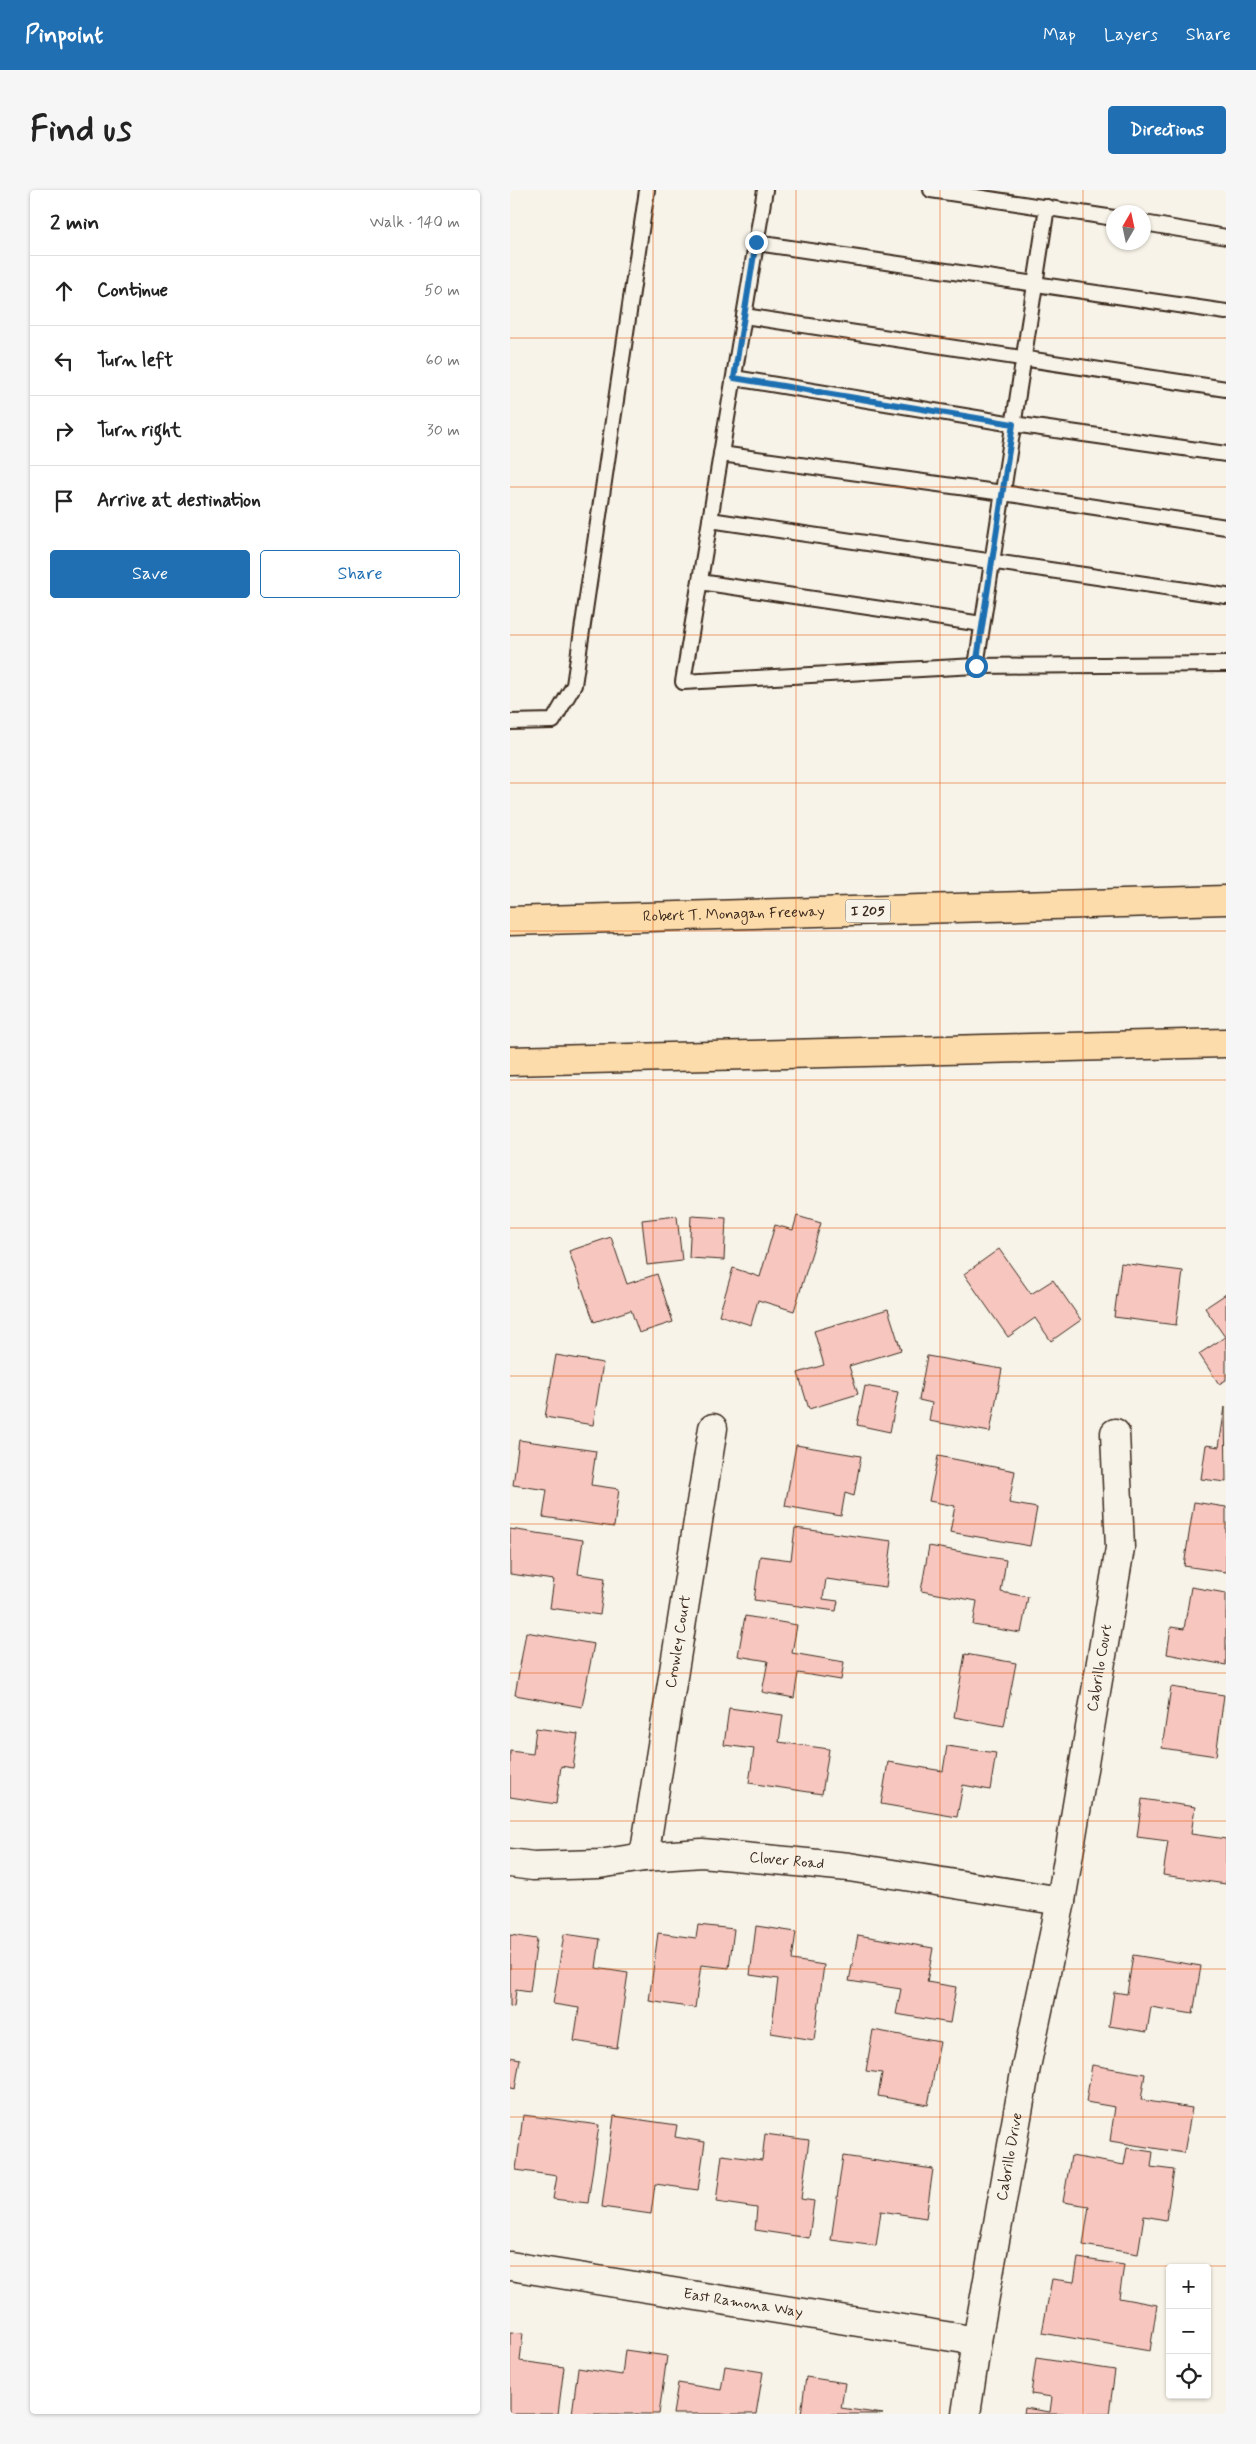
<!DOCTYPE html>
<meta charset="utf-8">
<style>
body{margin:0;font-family:Mynerve,sans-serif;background:#f6f6f6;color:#222}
.controls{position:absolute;right:15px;bottom:15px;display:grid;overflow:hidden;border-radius:5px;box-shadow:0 1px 4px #0004}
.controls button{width:45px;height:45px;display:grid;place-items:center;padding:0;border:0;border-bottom:1px solid #e0e0e0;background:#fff;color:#222;font:25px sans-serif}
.compass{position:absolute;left:596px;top:15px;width:45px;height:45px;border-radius:50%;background:#fff;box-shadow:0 1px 4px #0004;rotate:9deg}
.stop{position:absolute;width:15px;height:15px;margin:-11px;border:4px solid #1f6fb2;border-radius:50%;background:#fff}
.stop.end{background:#1f6fb2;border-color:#fff;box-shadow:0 1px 5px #0008}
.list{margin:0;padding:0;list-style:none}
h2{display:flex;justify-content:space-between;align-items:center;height:65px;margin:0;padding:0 20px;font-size:21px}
h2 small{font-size:16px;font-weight:400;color:#767676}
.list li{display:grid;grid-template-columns:32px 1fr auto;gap:15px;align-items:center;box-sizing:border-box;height:70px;padding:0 20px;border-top:1px solid #e0e0e0}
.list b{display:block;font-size:19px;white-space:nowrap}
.list em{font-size:16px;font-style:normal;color:#767676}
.actions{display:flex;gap:10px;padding:15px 20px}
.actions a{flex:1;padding:11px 0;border:1px solid #1f6fb2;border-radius:5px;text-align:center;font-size:18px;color:#1f6fb2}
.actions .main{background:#1f6fb2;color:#fff}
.icon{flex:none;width:28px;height:28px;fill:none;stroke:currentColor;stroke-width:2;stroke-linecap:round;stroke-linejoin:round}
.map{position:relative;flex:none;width:716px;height:2224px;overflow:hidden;border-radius:5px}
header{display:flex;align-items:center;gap:30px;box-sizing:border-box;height:70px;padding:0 25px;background:#1f6fb2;color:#fff}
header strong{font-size:24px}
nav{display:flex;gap:28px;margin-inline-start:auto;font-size:18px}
.intro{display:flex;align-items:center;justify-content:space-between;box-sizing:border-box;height:120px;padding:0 30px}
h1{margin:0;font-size:35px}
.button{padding:12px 22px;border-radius:5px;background:#1f6fb2;color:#fff;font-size:18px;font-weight:700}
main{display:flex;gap:30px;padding:0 30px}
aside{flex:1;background:#fff;border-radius:5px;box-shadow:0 1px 4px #0004}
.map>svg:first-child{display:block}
.building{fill:#f7c7bf;stroke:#3b2a1e}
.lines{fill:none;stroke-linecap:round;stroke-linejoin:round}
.service-casing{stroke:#3b2a1e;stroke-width:18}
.minor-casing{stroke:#3b2a1e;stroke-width:31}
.motorway-casing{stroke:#3b2a1e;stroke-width:31}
.service{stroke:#f7f3e8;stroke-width:14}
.minor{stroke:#f7f3e8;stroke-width:28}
.motorway{stroke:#fddcac;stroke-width:28}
.route{stroke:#1f6fb2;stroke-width:6}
.grid{fill:none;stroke:#e8590c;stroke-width:1;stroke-opacity:0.55}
.labels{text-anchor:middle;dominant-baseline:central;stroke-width:4;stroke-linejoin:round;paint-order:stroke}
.shield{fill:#f7f3e8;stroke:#73665b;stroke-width:1}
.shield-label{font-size:14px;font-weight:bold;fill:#3b2a1e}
.street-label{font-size:15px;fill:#3b2a1e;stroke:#f7f3e8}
</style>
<header>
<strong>Pinpoint</strong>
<nav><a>Map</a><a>Layers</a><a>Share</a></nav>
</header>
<div class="intro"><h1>Find us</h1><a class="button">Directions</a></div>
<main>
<aside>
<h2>2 min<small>Walk · 140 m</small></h2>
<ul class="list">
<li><svg class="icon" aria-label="ahead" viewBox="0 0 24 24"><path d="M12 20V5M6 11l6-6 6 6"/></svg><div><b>Continue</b></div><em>50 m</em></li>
<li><svg class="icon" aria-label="left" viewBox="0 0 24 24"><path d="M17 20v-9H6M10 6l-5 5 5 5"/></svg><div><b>Turn left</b></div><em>60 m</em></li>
<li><svg class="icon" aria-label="right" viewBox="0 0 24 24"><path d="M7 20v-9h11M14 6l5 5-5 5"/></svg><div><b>Turn right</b></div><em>30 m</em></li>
<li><svg class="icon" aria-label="arrive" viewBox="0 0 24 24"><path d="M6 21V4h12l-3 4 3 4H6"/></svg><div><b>Arrive at destination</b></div></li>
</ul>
<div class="actions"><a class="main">Save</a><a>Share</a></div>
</aside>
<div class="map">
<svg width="716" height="2224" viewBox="0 0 716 2224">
<rect width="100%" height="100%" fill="#f7f3e8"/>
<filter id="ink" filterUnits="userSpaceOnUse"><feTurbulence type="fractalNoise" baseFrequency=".02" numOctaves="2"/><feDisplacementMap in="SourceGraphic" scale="10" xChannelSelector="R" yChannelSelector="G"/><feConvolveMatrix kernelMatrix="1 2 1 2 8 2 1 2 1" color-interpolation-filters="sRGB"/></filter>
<g filter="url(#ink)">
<g class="building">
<path d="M167,1026L172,1071L137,1075L132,1030Z"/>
<path d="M181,1026L216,1028L214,1070L179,1068Z"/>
<path d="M287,1026L311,1033L284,1121L248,1110L241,1135L209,1125L223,1078L250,1087L265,1035L283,1040Z"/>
<path d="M101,1047L117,1094L147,1084L163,1132L129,1143L121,1120L84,1132L59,1061Z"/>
<path d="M489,1059L521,1104L543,1090L571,1130L541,1151L525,1128L498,1147L454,1084Z"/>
<path d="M611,1073L673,1081L666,1135L604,1127Z"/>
<path d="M716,1104V1190L709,1194L689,1164L715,1147L695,1118Z"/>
<path d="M378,1119L391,1160L339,1176L348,1204L299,1219L288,1183L314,1175L304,1141Z"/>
<path d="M46,1165L93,1173L83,1235L35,1227Z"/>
<path d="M417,1166L492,1179L480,1242L419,1231L422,1213L409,1210Z"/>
<path d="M355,1196L388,1202L380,1242L347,1235Z"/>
<path d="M715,1217L716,1292L691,1289L696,1255L709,1257Z"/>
<path d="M9,1250L86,1261L81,1295L109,1299L104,1337L33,1327L37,1300L3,1295Z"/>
<path d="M286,1255L351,1266L344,1306L335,1303L331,1326L275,1316Z"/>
<path d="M428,1266L505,1281L499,1313L527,1318L520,1356L440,1342L445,1316L419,1311Z"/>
<path d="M684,1312L716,1317V1382L674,1376Z"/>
<path d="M285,1338L382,1351L376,1397L316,1389L313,1409L328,1411L326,1421L244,1410L250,1366L281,1370Z"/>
<path d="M0,1339L73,1350L68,1384L95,1388L90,1425L40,1418L44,1390L0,1384Z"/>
<path d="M419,1356L496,1370L491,1402L518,1407L511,1443L463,1435L467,1411L411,1401Z"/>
<path d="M681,1397L716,1403V1475L657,1464L661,1437L674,1439Z"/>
<path d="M235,1426L287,1435L282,1463L334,1472L331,1490L288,1483L284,1508L252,1502L258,1471L228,1466Z"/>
<path d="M16,1442L84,1454L72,1517L5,1505Z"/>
<path d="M455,1464L506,1473L494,1536L444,1527Z"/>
<path d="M661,1497L714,1505L706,1566L652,1558Z"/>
<path d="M219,1518L273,1525L269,1552L319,1559L312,1604L239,1593L244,1559L214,1555Z"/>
<path d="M26,1538L68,1544L63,1578L51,1576L46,1614L0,1607V1561L23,1564Z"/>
<path d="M437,1556L486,1563L480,1600L453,1595L447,1627L371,1614L378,1572L433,1581Z"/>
<path d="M632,1609L685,1617L681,1644L716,1649V1694L653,1685L658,1651L627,1647Z"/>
<path d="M188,1735L224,1739L219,1778L191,1775L185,1818L139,1811L148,1743L186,1748Z"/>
<path d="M246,1736L286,1742L282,1770L314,1775L304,1850L261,1843L268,1789L240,1785Z"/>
<path d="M54,1744L90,1749L86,1778L118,1783L107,1858L64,1851L69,1818L43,1814Z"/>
<path d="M0,1745L27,1749L20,1802L6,1800L4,1817L0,1816Z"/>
<path d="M348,1745L423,1758L417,1792L446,1797L440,1833L386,1824L391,1799L339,1791Z"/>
<path d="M623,1765L691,1776L683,1824L641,1817L637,1842L599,1836L604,1802L617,1804Z"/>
<path d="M363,1840L430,1852L418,1915L368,1906L372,1883L356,1881Z"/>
<path d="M0,1867L10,1869L5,1899L0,1898Z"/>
<path d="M582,1875L635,1884L631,1910L682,1918L674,1963L600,1951L605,1917L576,1912Z"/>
<path d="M13,1925L89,1935L78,2013L43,2009L47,1986L6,1980Z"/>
<path d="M104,1926L167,1935L165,1947L195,1952L188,2000L145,1994L141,2024L92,2017Z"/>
<path d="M255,1944L299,1950L291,2009L304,2011L299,2048L245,2040L247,2018L206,2012L212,1965L252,1970Z"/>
<path d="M617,1958L643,1962L641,1977L664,1980L656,2030L634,2026L628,2064L573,2055L579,2016L553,2012L561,1966L614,1975Z"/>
<path d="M333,1966L423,1979L416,2028L371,2021L366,2056L321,2050Z"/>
<path d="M568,2068L614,2075L609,2108L647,2115L640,2161L532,2143L542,2089L564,2092Z"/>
<path d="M0,2142L13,2143L10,2171L54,2177L48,2224H0Z"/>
<path d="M115,2160L157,2166L149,2224H62L68,2178L112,2185Z"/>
<path d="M526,2168L605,2180L599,2224H514L515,2218L540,2222L542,2207L521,2204Z"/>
<path d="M215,2176L253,2182L246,2224H163L168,2193L211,2200Z"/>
<path d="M296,2187L335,2193L331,2218L373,2224H291Z"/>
</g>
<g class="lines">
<defs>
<g id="service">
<path d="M255,0L173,492L466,476L537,17"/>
<path d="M421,0L604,28"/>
<path d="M634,33L716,47"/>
<path d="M246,53L716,122"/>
<path d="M234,126L716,199"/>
<path d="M224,188L503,234L716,264"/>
<path d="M211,264L493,303L716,337"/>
<path d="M200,330L716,406"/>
<path d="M190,392L472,434"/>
<path d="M466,476L716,474"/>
<path d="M0,532L43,531L64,495L137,0"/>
</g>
<g id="minor">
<path id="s1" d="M134,1667L203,1238"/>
<path id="s2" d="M0,1673L23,1676L89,1674L134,1667L192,1663L339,1677L551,1711"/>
<path id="s3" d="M0,2076L467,2151"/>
<path id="s4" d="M456,2224L467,2151L516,1877L551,1711L610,1358L605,1243"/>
</g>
<g id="motorway">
<path id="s5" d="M0,731L716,710"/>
<path d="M0,871L716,853"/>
</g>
</defs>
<use href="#service" class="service-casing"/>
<use href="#minor" class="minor-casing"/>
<use href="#motorway" class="motorway-casing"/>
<use href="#service" class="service"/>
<use href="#minor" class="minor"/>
<use href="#motorway" class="motorway"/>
</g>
</g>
<g class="lines" filter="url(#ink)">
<path class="route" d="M246,52L224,188L503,234L466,476"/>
</g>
<path class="grid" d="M143,0V2224M286,0V2224M430,0V2224M573,0V2224M0,148H716M0,297H716M0,445H716M0,593H716M0,741H716M0,890H716M0,1038H716M0,1186H716M0,1334H716M0,1483H716M0,1631H716M0,1779H716M0,1927H716M0,2076H716"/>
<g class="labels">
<rect class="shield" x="335.5" y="709.5" width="45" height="23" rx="4"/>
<g class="shield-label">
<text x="358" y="721">I 205</text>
</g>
<g class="street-label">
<text stroke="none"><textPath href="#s5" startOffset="224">Robert T. Monagan Freeway</textPath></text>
<text stroke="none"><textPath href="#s1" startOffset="218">Crowley Court</textPath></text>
<text stroke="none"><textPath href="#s4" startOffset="758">Cabrillo Court</textPath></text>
<text stroke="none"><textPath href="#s2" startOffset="278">Clover Road</textPath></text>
<text stroke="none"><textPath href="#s4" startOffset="261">Cabrillo Drive</textPath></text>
<text stroke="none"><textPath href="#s3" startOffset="236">East Ramona Way</textPath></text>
</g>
</g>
</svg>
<div class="controls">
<button>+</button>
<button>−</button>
<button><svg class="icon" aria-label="locate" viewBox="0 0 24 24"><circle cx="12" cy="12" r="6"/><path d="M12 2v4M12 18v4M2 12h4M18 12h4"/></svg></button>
</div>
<svg class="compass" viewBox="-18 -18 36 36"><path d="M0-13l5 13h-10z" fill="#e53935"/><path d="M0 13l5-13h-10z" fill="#767676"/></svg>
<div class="stop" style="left:466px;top:476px"></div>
<div class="stop end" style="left:246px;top:52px"></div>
</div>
</main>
